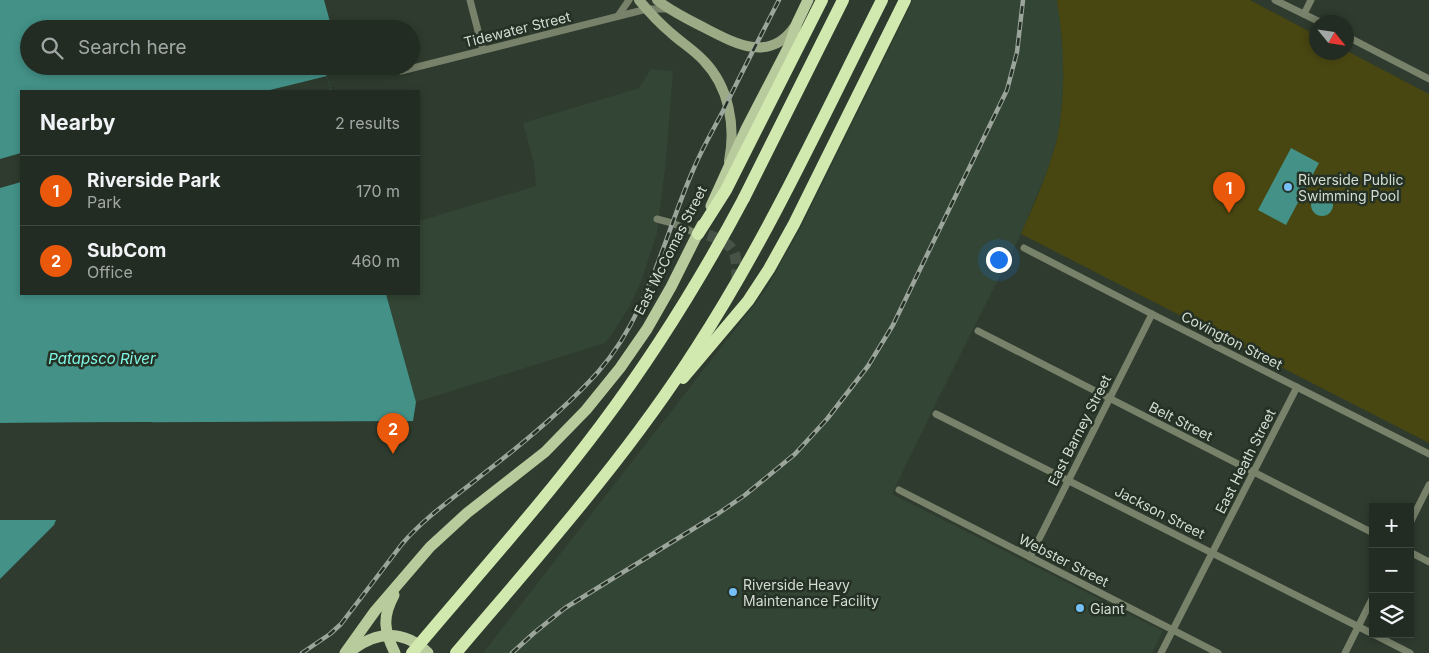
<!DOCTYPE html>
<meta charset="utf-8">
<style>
body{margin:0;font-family:Inter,sans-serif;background:#2e382f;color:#f1f3f6}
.controls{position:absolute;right:15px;bottom:15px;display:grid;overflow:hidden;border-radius:0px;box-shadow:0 2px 8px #0003}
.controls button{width:45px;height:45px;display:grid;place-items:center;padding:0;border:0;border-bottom:1px solid #3f4840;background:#222c22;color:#f1f3f6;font:25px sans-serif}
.compass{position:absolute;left:1309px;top:15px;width:45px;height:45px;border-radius:50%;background:#222c22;box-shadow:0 2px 8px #0003;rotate:120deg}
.you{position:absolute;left:998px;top:259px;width:18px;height:18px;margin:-12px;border:4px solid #fff;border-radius:50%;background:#1a73e8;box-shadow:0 0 0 8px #1a73e833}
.badge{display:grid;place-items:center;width:32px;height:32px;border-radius:50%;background:#ea580c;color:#fff;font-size:16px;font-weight:700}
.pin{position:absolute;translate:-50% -41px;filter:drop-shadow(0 1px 2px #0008)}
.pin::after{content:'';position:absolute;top:26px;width:18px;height:15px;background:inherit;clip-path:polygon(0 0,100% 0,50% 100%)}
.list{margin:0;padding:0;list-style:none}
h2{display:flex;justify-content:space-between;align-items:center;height:65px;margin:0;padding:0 20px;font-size:21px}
h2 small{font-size:16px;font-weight:400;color:#a2a7a5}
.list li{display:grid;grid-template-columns:32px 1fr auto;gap:15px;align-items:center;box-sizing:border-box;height:70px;padding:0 20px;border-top:1px solid #3f4840}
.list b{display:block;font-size:19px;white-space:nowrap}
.list p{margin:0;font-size:16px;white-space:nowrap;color:#a2a7a5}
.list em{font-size:16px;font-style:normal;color:#a2a7a5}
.icon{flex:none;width:28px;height:28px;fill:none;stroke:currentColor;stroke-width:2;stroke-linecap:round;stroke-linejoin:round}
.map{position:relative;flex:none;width:1429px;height:653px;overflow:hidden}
.search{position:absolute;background:#222c22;box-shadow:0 2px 8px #0003;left:20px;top:20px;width:400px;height:55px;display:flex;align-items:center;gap:12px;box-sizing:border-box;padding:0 18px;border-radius:28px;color:#a2a7a5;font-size:19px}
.panel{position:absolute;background:#222c22;box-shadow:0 2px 8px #0003;left:20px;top:90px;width:400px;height:205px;border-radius:0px}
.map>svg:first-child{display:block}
.built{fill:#334534}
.green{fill:#484611}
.water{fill:#439187}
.pier{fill:#2e3b2e}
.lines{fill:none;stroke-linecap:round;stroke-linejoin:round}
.primary-tunnel{stroke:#475347;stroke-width:11;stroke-dasharray:11 5.5;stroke-linecap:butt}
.street{stroke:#78816a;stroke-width:7}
.secondary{stroke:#9cab86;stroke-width:10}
.primary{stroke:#b8cb9c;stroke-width:11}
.highway{stroke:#d1e8af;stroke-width:12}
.rail-casing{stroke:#9ba59b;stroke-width:4.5}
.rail{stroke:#243124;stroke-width:2.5;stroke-dasharray:8;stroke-linecap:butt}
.highway-bridge{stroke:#d1e8af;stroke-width:12}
.poi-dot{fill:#76c0f7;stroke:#243124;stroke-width:2}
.labels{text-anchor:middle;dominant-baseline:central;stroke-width:5;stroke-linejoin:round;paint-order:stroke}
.street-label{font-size:14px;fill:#d4dcd4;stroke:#243124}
.poi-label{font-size:14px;fill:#d4dcd4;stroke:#243124;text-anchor:start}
.water-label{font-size:15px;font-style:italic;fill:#81f5e5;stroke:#243124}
</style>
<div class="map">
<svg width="1429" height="653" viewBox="0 0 1429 653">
<rect width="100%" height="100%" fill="#2e3b2e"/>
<g class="built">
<path d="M913,0H1057L1060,20L1064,63L1062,105L1058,135L1048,169L1021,234L938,399L892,494L1163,631L1152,653H483L765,291L800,229Z"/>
<path d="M651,69L673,71L666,160L657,233L641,282L629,307L612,334L605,343L416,402L386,294H419V221L536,186L534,163L523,123L639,88Z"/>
</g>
<path class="green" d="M1057,0H1250L1316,35V52H1346L1347,51L1429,94V443L1021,234C1032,208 1044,183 1052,156C1054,149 1057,141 1058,134C1066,90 1064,44 1057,0Z"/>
<g class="water">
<path d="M0,0H324L332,29H29V66H324L331,91H21V294H386L416,402L413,421L0,423Z"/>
<path d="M1291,148L1319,163L1286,225L1258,210Z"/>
<circle cx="1322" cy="205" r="11"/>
<path d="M0,520H56L54,525L0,579Z"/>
</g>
<g class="pier">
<path d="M327,76L331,91H266Z"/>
<path d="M21,153V182L0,188V159Z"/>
<path d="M153,422L151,425L0,426V423Z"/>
</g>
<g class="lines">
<path class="primary-tunnel" d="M708,235C740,246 736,255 737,285"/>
<g class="street">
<path d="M470,0L483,50"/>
<path d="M1275,0L1320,22"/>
<path d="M1304,14L1311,0"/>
<path d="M618,16L629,0"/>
<path d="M1346,36L1429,79"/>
<path d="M401,71L647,9H668"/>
<path d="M657,219L672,223L698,234"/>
<path d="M1024,248L1152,314L1429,454"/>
<path d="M978,331L1373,533"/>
<path d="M936,414L1373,634"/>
<path d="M899,490L1218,653"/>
<path d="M1410,523L1429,485"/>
<path d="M1410,552L1429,562"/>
<path d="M1030,557L1152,314"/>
<path d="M1373,634L1410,653"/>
<path d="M1161,653L1297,387"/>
<path d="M1345,653L1373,597"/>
</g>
<g class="secondary">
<path d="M639,0C649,12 659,23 671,33C682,43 694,50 704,61C729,87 736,126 729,161"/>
<path d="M657,0C671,11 687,19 703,27C734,43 770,64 795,26"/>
</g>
<g class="primary">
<path d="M711,206L746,129L789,46L797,23L808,0"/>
<path d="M394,595C382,617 384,631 395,653"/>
<path d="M351,651C376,631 404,629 428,653"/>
<path d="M345,653L375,611L430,547L467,513L545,452L586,410L620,368L647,329L671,287L702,225"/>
</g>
<g class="highway">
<path d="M744,198L843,0"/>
<path d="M698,234L726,190L822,0"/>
<path d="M683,378L748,301L769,269L794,224L905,0"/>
</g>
<defs>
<g id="rail">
<path d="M302,653L330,634L341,624L402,544C425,517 455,497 482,475C521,445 565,409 598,372C649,314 663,238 694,168C702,149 713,130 723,111C741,74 760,37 779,0"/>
<path d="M512,653L534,633L565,608L719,513L745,495L795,454L827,419L868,366L893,325L1007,90L1017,52L1023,0"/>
</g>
</defs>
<use href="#rail" class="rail-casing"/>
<use href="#rail" class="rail"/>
<g class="highway-bridge">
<path d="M412,653C475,578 542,504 601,425C655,353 702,277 744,198"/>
<path d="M456,653C540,554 627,457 697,347C768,237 823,117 882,0"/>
</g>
</g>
<g class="poi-dot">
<circle cx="1288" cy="187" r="5"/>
<circle cx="733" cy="592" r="5"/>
<circle cx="1080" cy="608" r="5"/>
</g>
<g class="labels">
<g class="street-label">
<text transform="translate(517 29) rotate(-14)">Tidewater Street</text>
<text transform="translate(670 250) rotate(-63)">East McComas Street</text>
<text transform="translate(1232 340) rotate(27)">Covington Street</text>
<text transform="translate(1181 421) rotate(27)">Belt Street</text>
<text transform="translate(1079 430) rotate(-63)">East Barney Street</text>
<text transform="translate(1245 461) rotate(-63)">East Heath Street</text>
<text transform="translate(1160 512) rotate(27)">Jackson Street</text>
<text transform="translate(1064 560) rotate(27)">Webster Street</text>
</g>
<g class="poi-label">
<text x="1298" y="179">Riverside Public<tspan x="1298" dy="16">Swimming Pool</tspan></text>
<text x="743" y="584">Riverside Heavy<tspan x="743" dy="16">Maintenance Facility</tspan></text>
<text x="1090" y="608">Giant</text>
</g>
<g class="water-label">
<text x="102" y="358">Patapsco River</text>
</g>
</g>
</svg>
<div class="controls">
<button>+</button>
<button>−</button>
<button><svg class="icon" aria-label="layers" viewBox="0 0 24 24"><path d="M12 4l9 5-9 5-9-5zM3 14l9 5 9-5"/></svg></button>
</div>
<svg class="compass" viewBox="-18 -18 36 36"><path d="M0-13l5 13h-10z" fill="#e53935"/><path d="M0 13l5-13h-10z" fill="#a2a7a5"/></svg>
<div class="you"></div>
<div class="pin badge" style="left:1229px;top:213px">1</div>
<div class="pin badge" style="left:393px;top:454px">2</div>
<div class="search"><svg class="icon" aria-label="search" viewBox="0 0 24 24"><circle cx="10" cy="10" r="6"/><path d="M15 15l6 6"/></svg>Search here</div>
<section class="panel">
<h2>Nearby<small>2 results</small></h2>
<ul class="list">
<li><span class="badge">1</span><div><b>Riverside Park</b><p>Park</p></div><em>170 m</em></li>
<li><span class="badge">2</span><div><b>SubCom</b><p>Office</p></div><em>460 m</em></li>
</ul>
</section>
</div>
